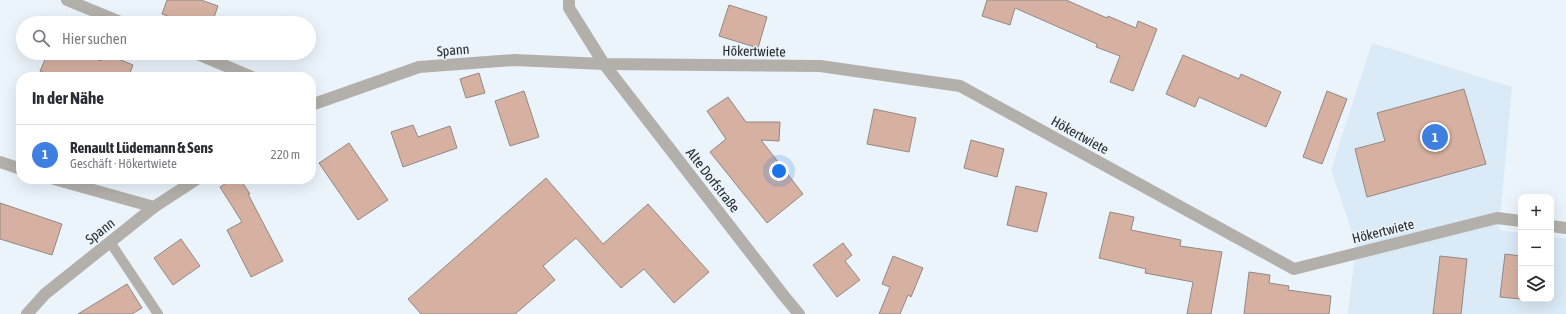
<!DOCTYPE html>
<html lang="de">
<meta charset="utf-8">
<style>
body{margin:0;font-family:"Asap Condensed",sans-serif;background:#f7f7f7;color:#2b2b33}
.controls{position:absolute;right:12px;bottom:12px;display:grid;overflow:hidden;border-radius:8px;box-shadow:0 4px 16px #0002}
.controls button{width:36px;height:36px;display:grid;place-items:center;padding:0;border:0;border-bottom:1px solid #e1e1e2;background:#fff;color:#2b2b33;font:20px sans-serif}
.you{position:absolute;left:779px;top:171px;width:14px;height:14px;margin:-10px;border:3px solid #fff;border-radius:50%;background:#1a73e8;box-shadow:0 0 0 6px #1a73e833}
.badge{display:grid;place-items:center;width:26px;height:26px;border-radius:50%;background:#111827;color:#fff;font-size:13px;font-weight:700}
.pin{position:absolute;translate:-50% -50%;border:2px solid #fff;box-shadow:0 1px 4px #0006}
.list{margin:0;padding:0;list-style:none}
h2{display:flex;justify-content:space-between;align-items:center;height:52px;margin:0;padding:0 16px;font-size:17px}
h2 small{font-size:13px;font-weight:400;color:#7c7c81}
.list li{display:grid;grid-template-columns:26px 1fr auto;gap:12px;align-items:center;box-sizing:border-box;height:60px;padding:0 16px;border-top:1px solid #e1e1e2}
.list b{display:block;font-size:15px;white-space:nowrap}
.list p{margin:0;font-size:13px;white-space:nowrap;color:#7c7c81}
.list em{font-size:13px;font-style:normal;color:#7c7c81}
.icon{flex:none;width:22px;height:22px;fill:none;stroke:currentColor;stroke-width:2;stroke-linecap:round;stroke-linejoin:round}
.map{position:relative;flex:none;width:1566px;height:314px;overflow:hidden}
.search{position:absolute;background:#fff;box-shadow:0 4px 16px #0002;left:16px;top:16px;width:300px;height:44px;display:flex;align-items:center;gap:10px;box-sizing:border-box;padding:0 14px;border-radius:22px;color:#7c7c81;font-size:15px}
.panel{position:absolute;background:#fff;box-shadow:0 4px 16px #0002;left:16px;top:72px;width:300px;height:112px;border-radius:16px}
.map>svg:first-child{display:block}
.built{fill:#daeaf6}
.building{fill:#d6b1a1;stroke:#928884}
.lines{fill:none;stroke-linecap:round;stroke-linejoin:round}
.lane{stroke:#b3b0ac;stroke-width:10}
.street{stroke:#b3b0ac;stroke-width:12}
.labels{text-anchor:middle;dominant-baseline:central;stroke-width:3;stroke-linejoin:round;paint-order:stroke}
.street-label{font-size:14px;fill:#282b2e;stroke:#ebf4fb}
</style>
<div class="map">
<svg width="1566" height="314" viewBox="0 0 1566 314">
<rect width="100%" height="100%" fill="#ebf4fb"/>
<path class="built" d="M1372,43L1512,87L1499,230L1521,233V299H1551V237L1566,238V314H1348L1356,244L1331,170Z"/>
<g class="building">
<path d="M167,0H201L218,6L212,23H187L162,14Z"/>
<path d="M987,0H1066L1107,18L1108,16L1136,28L1138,21L1157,29L1133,91L1110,82L1120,56L1096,47L1097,44L1015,8L1010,25L982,16Z"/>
<path d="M729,5L767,17L758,48L719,36Z"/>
<path d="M48,53H83L101,61L104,53L133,65L130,73L139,77H55L40,71Z"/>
<path d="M1183,55L1239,79L1241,74L1281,92L1266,127L1199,97L1195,107L1166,94Z"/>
<path d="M479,73L485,93L466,98L460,79Z"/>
<path d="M1464,89L1486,164L1367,197L1355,149L1385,141L1377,113Z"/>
<path d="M524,91L539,137L510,146L495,101Z"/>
<path d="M1327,91L1347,99L1322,164L1303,157Z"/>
<path d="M728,97L746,122H780L779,141L761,140L803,194L767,223L710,152L726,139L707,111Z"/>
<path d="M874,109L916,118L909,152L867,144Z"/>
<path d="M413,125L418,137L450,126L457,148L403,167L391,132Z"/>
<path d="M971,140L1004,149L997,177L964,168Z"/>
<path d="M349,143L388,200L358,220L319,163Z"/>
<path d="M546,178L603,244L648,204L709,272L674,303L644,269L621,288L576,238L543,266L555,280L515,314H421L408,299Z"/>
<path d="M233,179H240L250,194H248L283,261L251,277L227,230L242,222L220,187Z"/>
<path d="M1016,186L1047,193L1037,232L1007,225Z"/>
<path d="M0,203L62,224L52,255L0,239Z"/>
<path d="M1110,212L1134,217L1131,230L1181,240L1180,246L1222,252L1211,314H1187L1193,282L1145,273L1146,269L1099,258Z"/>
<path d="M181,239L200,266L173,285L154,258Z"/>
<path d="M843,243L852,255L845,261L860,280L837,297L813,265Z"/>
<path d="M1505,254L1521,256V299L1500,297Z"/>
<path d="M893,256L923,268L911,297L908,295L900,314H879L890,287L882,284Z"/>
<path d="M1440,256L1467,259L1461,314H1433Z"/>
<path d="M1249,272L1270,275L1269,283L1289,286L1288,290L1331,296L1329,314H1244Z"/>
<path d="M127,284L142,308L132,314H78Z"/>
</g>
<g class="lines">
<path class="lane" d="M110,242L158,314"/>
<g class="street">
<path d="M67,0L123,23"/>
<path d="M569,0V8L604,64L784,296L799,314"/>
<path d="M195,53L252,77"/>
<path d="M311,105L419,67L514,60L604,64L820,66L960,86L1294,269L1497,218L1521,221"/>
<path d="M0,162L21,169"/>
<path d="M54,179L154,207"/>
<path d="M1551,226L1566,228"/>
<path d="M27,314L45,294L154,207L197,179"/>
</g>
</g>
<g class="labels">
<g class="street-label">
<text transform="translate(453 50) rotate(-5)">Spann</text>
<text transform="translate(754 51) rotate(1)">Hökertwiete</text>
<text transform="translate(1080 135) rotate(29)">Hökertwiete</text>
<text transform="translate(713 180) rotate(52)">Alte Dorfstraße</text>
<text transform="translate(100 231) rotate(-38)">Spann</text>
<text transform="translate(1383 231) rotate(-14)">Hökertwiete</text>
</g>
</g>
</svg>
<div class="controls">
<button>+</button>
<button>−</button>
<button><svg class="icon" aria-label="layers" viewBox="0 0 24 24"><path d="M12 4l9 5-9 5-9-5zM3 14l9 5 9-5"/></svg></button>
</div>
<div class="you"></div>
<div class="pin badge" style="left:1435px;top:137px;background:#3f7fe0">1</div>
<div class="search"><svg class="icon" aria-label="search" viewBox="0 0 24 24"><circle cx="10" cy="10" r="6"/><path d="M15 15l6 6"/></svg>Hier suchen</div>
<section class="panel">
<h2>In der Nähe<small></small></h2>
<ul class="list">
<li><span class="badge" style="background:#3f7fe0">1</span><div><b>Renault Lüdemann &amp; Sens</b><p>Geschäft · Hökertwiete</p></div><em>220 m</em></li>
</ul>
</section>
</div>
